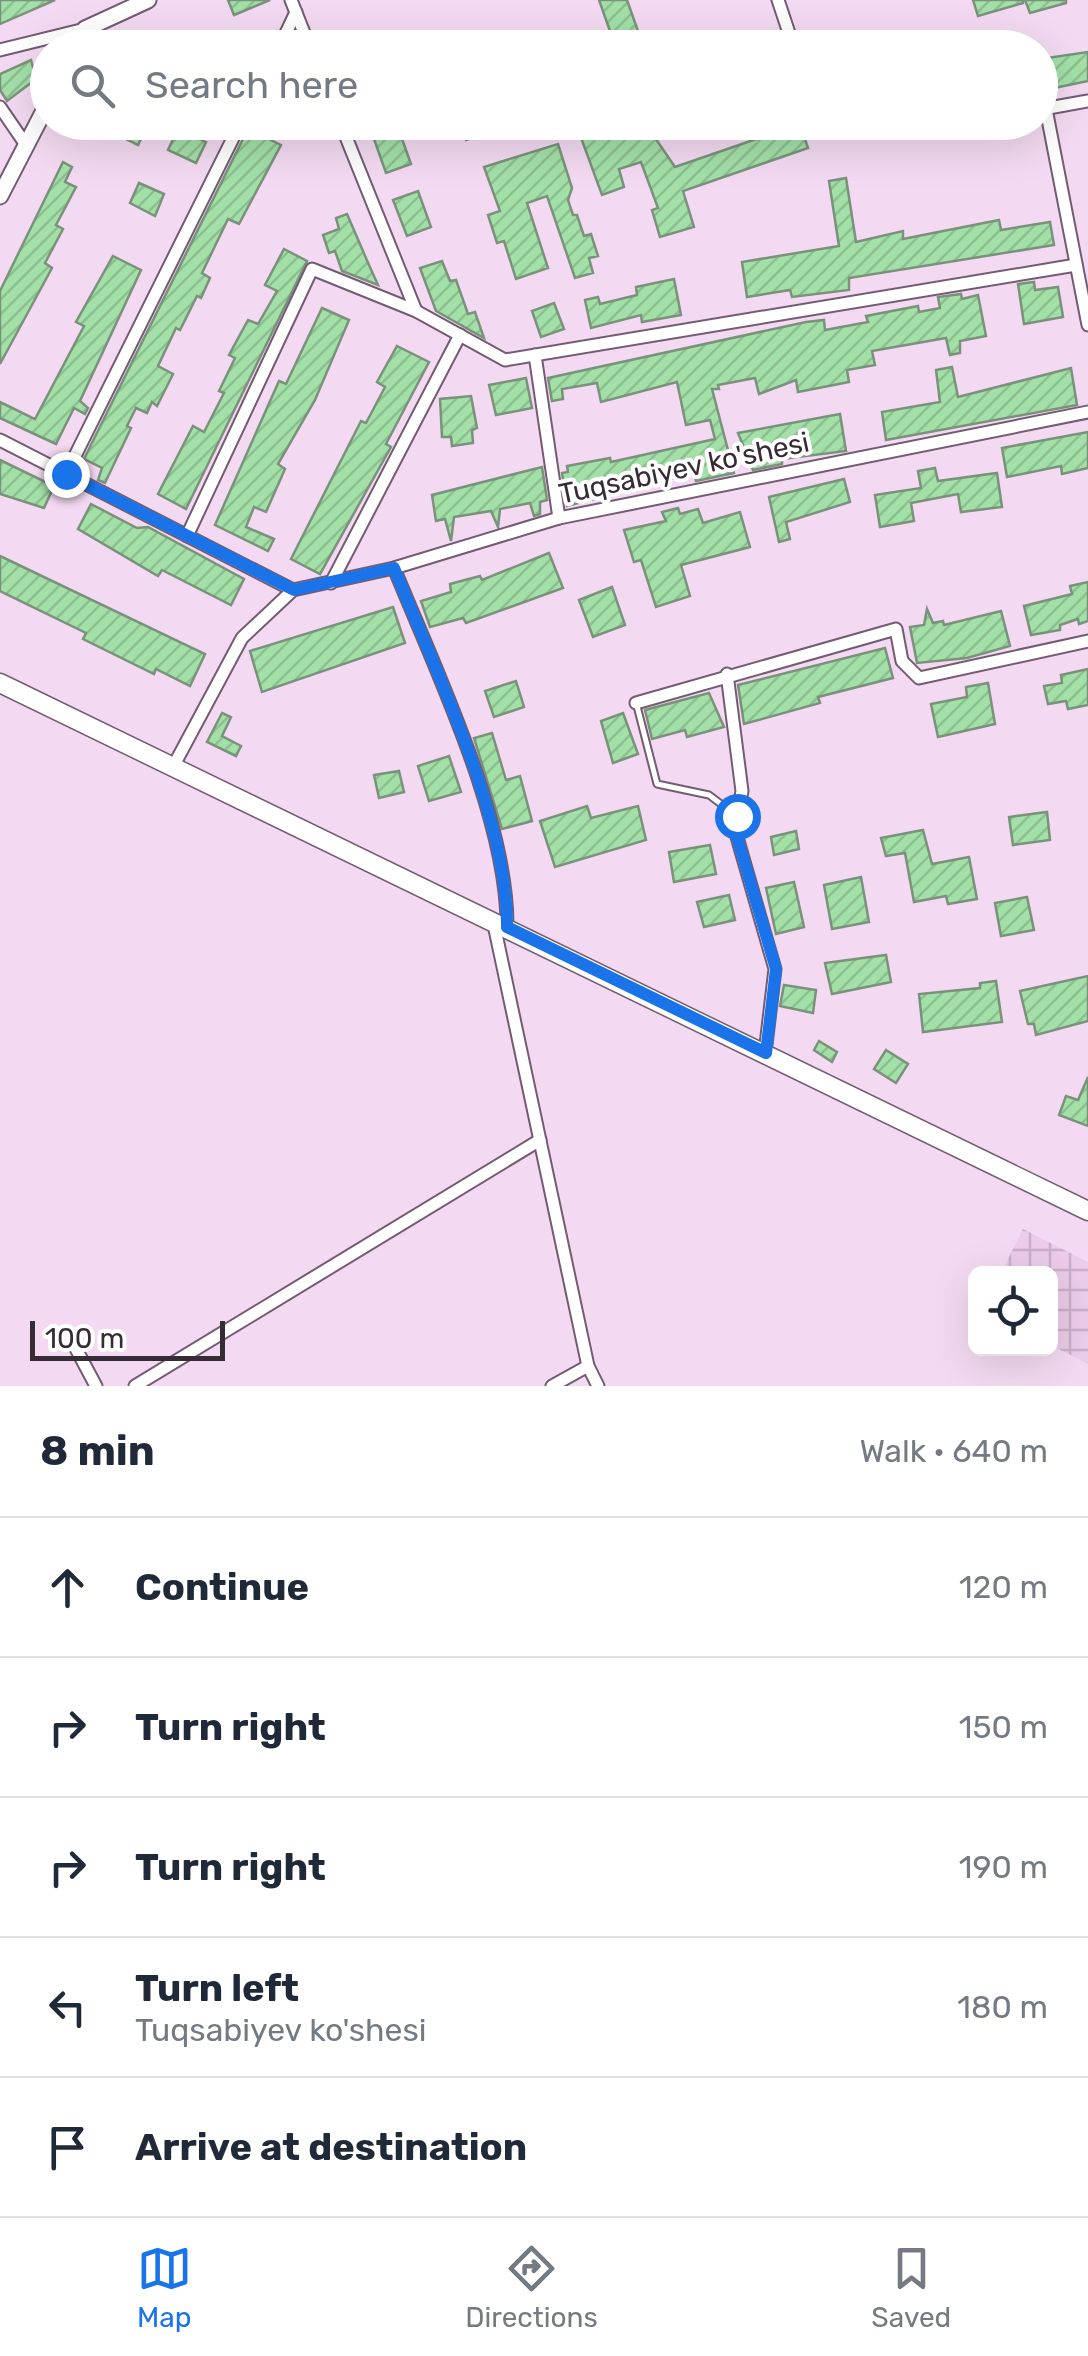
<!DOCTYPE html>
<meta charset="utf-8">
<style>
body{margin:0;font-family:Rubik,sans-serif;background:#f2f2f3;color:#1f2937}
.controls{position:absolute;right:30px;bottom:30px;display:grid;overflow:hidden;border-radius:15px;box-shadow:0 10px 40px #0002}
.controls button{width:90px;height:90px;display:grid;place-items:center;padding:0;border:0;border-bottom:2px solid #e0e1e3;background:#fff;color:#1f2937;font:50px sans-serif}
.scale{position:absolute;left:30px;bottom:25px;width:195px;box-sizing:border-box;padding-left:10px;border:5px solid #362c35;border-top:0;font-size:28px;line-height:35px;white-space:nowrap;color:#362c35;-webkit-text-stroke:8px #fff;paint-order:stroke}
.stop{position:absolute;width:30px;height:30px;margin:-22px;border:8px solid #1a73e8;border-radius:50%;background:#fff}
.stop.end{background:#1a73e8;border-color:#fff;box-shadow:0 2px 10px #0008}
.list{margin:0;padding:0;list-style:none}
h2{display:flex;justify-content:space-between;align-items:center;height:130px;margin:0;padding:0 40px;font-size:42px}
h2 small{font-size:32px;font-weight:400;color:#747a83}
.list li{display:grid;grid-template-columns:65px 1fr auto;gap:30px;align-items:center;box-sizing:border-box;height:140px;padding:0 40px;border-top:2px solid #e0e1e3}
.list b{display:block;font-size:38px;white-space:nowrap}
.list p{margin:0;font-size:32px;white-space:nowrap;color:#747a83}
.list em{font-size:32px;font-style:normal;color:#747a83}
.icon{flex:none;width:55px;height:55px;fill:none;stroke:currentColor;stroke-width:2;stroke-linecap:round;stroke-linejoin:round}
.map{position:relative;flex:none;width:1088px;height:1386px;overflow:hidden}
.search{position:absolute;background:#fff;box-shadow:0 10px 40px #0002;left:30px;right:30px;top:30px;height:110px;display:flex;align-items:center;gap:25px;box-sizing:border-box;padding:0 35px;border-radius:55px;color:#747a83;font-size:38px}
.sheet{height:830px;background:#fff}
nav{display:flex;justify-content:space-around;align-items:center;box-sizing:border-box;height:140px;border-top:2px solid #e0e1e3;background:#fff;font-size:28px;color:#747a83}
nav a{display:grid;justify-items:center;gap:5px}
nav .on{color:#1a73e8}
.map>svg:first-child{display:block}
.industrial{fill:url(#industrial-grid)}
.building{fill:url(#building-hatch);stroke:#7a927b;stroke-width:2.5}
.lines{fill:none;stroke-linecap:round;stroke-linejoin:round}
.lane-casing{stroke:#735c71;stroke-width:9}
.street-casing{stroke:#735c71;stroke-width:15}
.secondary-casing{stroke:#735c71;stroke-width:19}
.primary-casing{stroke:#735c71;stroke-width:21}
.lane{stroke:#fff;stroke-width:5}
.street{stroke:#fff;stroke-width:11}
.secondary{stroke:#fff;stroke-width:15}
.primary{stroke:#fff;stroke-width:18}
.route{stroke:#1a73e8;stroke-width:12}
.labels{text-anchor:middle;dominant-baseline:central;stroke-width:8;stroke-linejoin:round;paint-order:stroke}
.street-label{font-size:28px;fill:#362c35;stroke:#fff}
</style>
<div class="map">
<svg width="1088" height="1386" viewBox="0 0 1088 1386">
<defs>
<pattern id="industrial-grid" width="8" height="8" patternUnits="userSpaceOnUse" patternTransform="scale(2.5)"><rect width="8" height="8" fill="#eccce9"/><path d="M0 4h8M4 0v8" fill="none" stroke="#cbafc8"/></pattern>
<pattern id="building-hatch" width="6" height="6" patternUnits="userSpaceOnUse" patternTransform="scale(2.5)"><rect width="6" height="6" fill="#a3e0a8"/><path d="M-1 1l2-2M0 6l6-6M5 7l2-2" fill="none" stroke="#8dc091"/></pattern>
</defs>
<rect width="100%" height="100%" fill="#f3daf2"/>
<path class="industrial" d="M1023,1229L1088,1262V1364L1051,1345L1050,1274L1001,1273Z"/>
<g class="building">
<path d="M0,0H55L0,24Z"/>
<path d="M228,0H270L234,15Z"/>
<path d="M599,0H627L644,48H616Z"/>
<path d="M973,0H1023V3L978,16Z"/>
<path d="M1025,0H1066V3L1030,13Z"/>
<path d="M1088,52V81L1040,91V59Z"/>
<path d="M31,60L36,79L7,101L0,90V74Z"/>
<path d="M92,122H149L138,145Z"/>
<path d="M368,122H396L411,164L386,173Z"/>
<path d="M460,122H514L515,125L466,140Z"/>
<path d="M615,122H634L642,134L649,129L675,167L800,124L808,148L683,191L694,227L660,237L652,210L658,208L641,162L619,169L624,187L602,195L580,135Z"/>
<path d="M841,122H875L876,124L845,135Z"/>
<path d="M178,129L206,142L196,163L168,150Z"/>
<path d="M248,129L281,145L239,224L228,219L202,273L210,278L201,298L197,296L180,330L176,328L158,366L173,374L157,406L152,402L147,413L136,408L127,426L131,428L105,483L98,480L102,468L84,459Z"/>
<path d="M558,144L572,188L568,200L573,215H577L584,236L591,234L598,256L589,258L593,273L575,278L547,196L527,203L548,268L516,279L504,241L497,243L488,215L500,211L484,167Z"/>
<path d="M63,162L72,167L65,182L76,187L56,225L63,229L45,263L52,268L0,364V291Z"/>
<path d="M846,178L856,242L903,231V239L999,220L1001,230L1050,222L1054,245L849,278V290L792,297L790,290L747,297L742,262L839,246L829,181Z"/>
<path d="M139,183L164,194L155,216L130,203Z"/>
<path d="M418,191L431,227L407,236L393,200Z"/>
<path d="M347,214L369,265L378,285L342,271L335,251L329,253L323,235L339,229L336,218Z"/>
<path d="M284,249L307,261L186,509L158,494L193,426L204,432L224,393L219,391L235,358L229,355L248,320L258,324L277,291L265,285Z"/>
<path d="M113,256L141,270L80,401L88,408L85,414L74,408L56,444L0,418V402L35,419L84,326L76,322Z"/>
<path d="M442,261L450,281L456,280L468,314L475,312L484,338L436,311L420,268Z"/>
<path d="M674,279L681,315L642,322L641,315L591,328L585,300L598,297L600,304L637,295L636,287Z"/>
<path d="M1034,282L1035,290L1058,287L1063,317L1024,324L1018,284Z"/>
<path d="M961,294L962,299L978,295L986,336L960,341V353L950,355L946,338L872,351L875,365L847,370L849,382L798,392L796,380L759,394L755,378L718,385L719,389H712L734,473L696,481L694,473L567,506L562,473L568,472L567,466L610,458L611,462L715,439L710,420L686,425L677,382L601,402L597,383L562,389L563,399L552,401L548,378L806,322L824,320L825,330L868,322L866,316L918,306L919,312L940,308L938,297Z"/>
<path d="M554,303L564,329L541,337L532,311Z"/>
<path d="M322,308L349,320L315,400L278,464L285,469L266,512L254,507L246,527L274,539L268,551L215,525L279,381L286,384Z"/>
<path d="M397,346L429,362L386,444L391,447L320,574L291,559L361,421L366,423L385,387L377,382Z"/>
<path d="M952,367L958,397L1071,368L1077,405L886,440L882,412L940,402L936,370Z"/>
<path d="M526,378L532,408L496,415L489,385Z"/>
<path d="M471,396L477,428L472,430L473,443L452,446L451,437H442L440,399Z"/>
<path d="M840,414L846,451L782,459V464L753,470L738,433Z"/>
<path d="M1088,432V468L1062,474L1061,466L1007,477L1002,448Z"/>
<path d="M0,460L54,486L44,508L0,494Z"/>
<path d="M542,467L547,500L540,502V514L534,516L530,503L500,509L498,527L491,511L454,517L451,541L445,519L436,521L432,495Z"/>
<path d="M935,468L938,481L997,473L1002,507L961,512L958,494L911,503L914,521L880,527L875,495L921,488L918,471Z"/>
<path d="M844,479L850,502L786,522L790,539L779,542L769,497Z"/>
<path d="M91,504L137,528L148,527L244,579L231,605L162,570L158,576L78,529Z"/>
<path d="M678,508L680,514L698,509L703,523L740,512L750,547L681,565L690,596L656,607L641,560L634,562L624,530L666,521L662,512Z"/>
<path d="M549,553L563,588L466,623L463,618L430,627L421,601L451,592L450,584L480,576L482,580Z"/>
<path d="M0,556L205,654L190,686L156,669L154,674L83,639L86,633L0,591Z"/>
<path d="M1088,582V621L1079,624L1078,619L1060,625V630L1031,635L1024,606L1072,594L1070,586Z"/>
<path d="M612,587L625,625L593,637L579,600Z"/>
<path d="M393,607L405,643L262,692L250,651Z"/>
<path d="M927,609L933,623L943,621L944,625L1001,611L1010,646L967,658L917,663L910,627L924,625Z"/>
<path d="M885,648L893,678L818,697L820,703L744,724L738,685Z"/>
<path d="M1088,669V705L1068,709L1066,701L1048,704L1044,686L1062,683L1061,675Z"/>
<path d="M516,681L524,707L494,717L485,691Z"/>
<path d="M988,683L995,724L938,737L931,704L967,697L966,687Z"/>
<path d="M709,693L724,727L687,737L685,730L652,739L645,710Z"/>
<path d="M222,713L231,717L222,736L241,746L236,756L207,742Z"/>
<path d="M623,713L638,754L613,763L601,721Z"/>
<path d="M492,733L506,780L520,776L532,821L502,829L474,738Z"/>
<path d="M449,756L461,792L429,801L418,766Z"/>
<path d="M399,771L404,792L379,798L374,775Z"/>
<path d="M587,806L591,818L638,806L646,840L555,867L540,821Z"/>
<path d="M1047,812L1050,840L1013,845L1009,817Z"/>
<path d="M923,830L932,864L969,857L977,899L948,904L946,896L914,902L905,853L886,856L881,838Z"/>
<path d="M796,831L799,849L774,855L771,837Z"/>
<path d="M710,845L716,874L674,882L669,852Z"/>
<path d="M861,877L869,922L832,929L824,885Z"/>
<path d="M794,882L804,927L776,934L766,888Z"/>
<path d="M729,895L735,920L704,927L697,902Z"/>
<path d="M1027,897L1034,930L1001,936L995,903Z"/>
<path d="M886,955L891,982L832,994L825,963Z"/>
<path d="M1088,976V1021L1036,1035L1034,1024H1028L1020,991Z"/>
<path d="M996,981L1002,1022L923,1032L919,994L980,988V983Z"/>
<path d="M784,985L816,990L813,1013L780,1006Z"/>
<path d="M819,1041L837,1052L832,1062L814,1050Z"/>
<path d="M886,1050L908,1064L896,1083L874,1069Z"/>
<path d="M1088,1077V1126L1059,1115L1066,1096L1078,1100Z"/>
</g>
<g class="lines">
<defs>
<path id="lane" d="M637,706L657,784L709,795L737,816"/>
<g id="street">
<path d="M291,0L310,48"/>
<path d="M778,0L794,48"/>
<path d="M279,48L296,12"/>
<path d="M0,50L85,29"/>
<path d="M0,107L26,145"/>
<path d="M1043,109L1088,101"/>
<path d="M1046,109L1088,325"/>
<path d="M340,122L416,311"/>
<path d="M535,355L559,518"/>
<path d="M0,440L293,590"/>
<path d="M66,474L241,122"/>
<path d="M187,536L312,269L416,311L505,360L1076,265"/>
<path d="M394,568C435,669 508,819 507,927"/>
<path d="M331,583L460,335"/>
<path d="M727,674L742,791L735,830L775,969L765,1053"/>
<path d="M636,703L896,629L902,661L919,678L1088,641"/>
<path d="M174,765L242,638L293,590L394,568L559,518L1088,412"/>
<path d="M493,920L588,1366L598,1386"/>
<path d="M74,1345L96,1386"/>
<path d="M135,1386L540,1140"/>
<path d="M552,1386L588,1366"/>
</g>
<g id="secondary">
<path d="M76,48L85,29L148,0"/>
<path d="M0,196L48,103"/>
</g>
<path id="primary" d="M0,683L1088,1211"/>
</defs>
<use href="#lane" class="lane-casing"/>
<use href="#street" class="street-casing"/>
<use href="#secondary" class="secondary-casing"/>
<use href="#primary" class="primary-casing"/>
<use href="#lane" class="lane"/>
<use href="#street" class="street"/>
<use href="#secondary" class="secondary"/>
<use href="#primary" class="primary"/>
</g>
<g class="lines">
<path class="route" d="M66,474L294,590L394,568C435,669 508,819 507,927L766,1053L776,969L735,830L737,816"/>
</g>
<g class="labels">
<g class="street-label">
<text transform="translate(684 468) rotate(-12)">Tuqsabiyev ko'shesi</text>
</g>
</g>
</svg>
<div class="controls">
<button><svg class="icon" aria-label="locate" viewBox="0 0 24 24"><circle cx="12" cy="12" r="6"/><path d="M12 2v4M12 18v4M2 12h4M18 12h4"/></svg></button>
</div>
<div class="scale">100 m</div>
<div class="stop" style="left:737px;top:816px"></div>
<div class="stop end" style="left:66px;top:474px"></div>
<div class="search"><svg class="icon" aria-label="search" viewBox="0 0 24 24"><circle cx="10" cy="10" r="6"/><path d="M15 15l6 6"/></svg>Search here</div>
</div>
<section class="sheet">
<h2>8 min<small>Walk · 640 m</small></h2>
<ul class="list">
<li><svg class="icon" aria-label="ahead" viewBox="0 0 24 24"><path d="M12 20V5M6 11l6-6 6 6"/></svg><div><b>Continue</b></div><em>120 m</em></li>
<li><svg class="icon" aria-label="right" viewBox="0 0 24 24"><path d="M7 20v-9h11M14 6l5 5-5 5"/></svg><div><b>Turn right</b></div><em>150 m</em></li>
<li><svg class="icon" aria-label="right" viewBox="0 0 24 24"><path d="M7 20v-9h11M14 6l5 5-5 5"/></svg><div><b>Turn right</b></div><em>190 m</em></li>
<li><svg class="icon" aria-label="left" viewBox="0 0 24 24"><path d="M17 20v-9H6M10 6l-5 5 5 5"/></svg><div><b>Turn left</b><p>Tuqsabiyev ko'shesi</p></div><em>180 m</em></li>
<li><svg class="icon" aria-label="arrive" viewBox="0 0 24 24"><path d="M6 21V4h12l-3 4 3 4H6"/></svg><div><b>Arrive at destination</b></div></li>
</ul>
</section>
<nav>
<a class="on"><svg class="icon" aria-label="map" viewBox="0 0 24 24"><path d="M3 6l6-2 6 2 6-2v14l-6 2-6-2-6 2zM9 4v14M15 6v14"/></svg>Map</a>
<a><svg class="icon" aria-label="directions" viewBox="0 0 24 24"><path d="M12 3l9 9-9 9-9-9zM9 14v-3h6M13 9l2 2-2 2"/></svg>Directions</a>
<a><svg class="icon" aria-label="saved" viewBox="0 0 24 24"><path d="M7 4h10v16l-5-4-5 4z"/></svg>Saved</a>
</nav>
